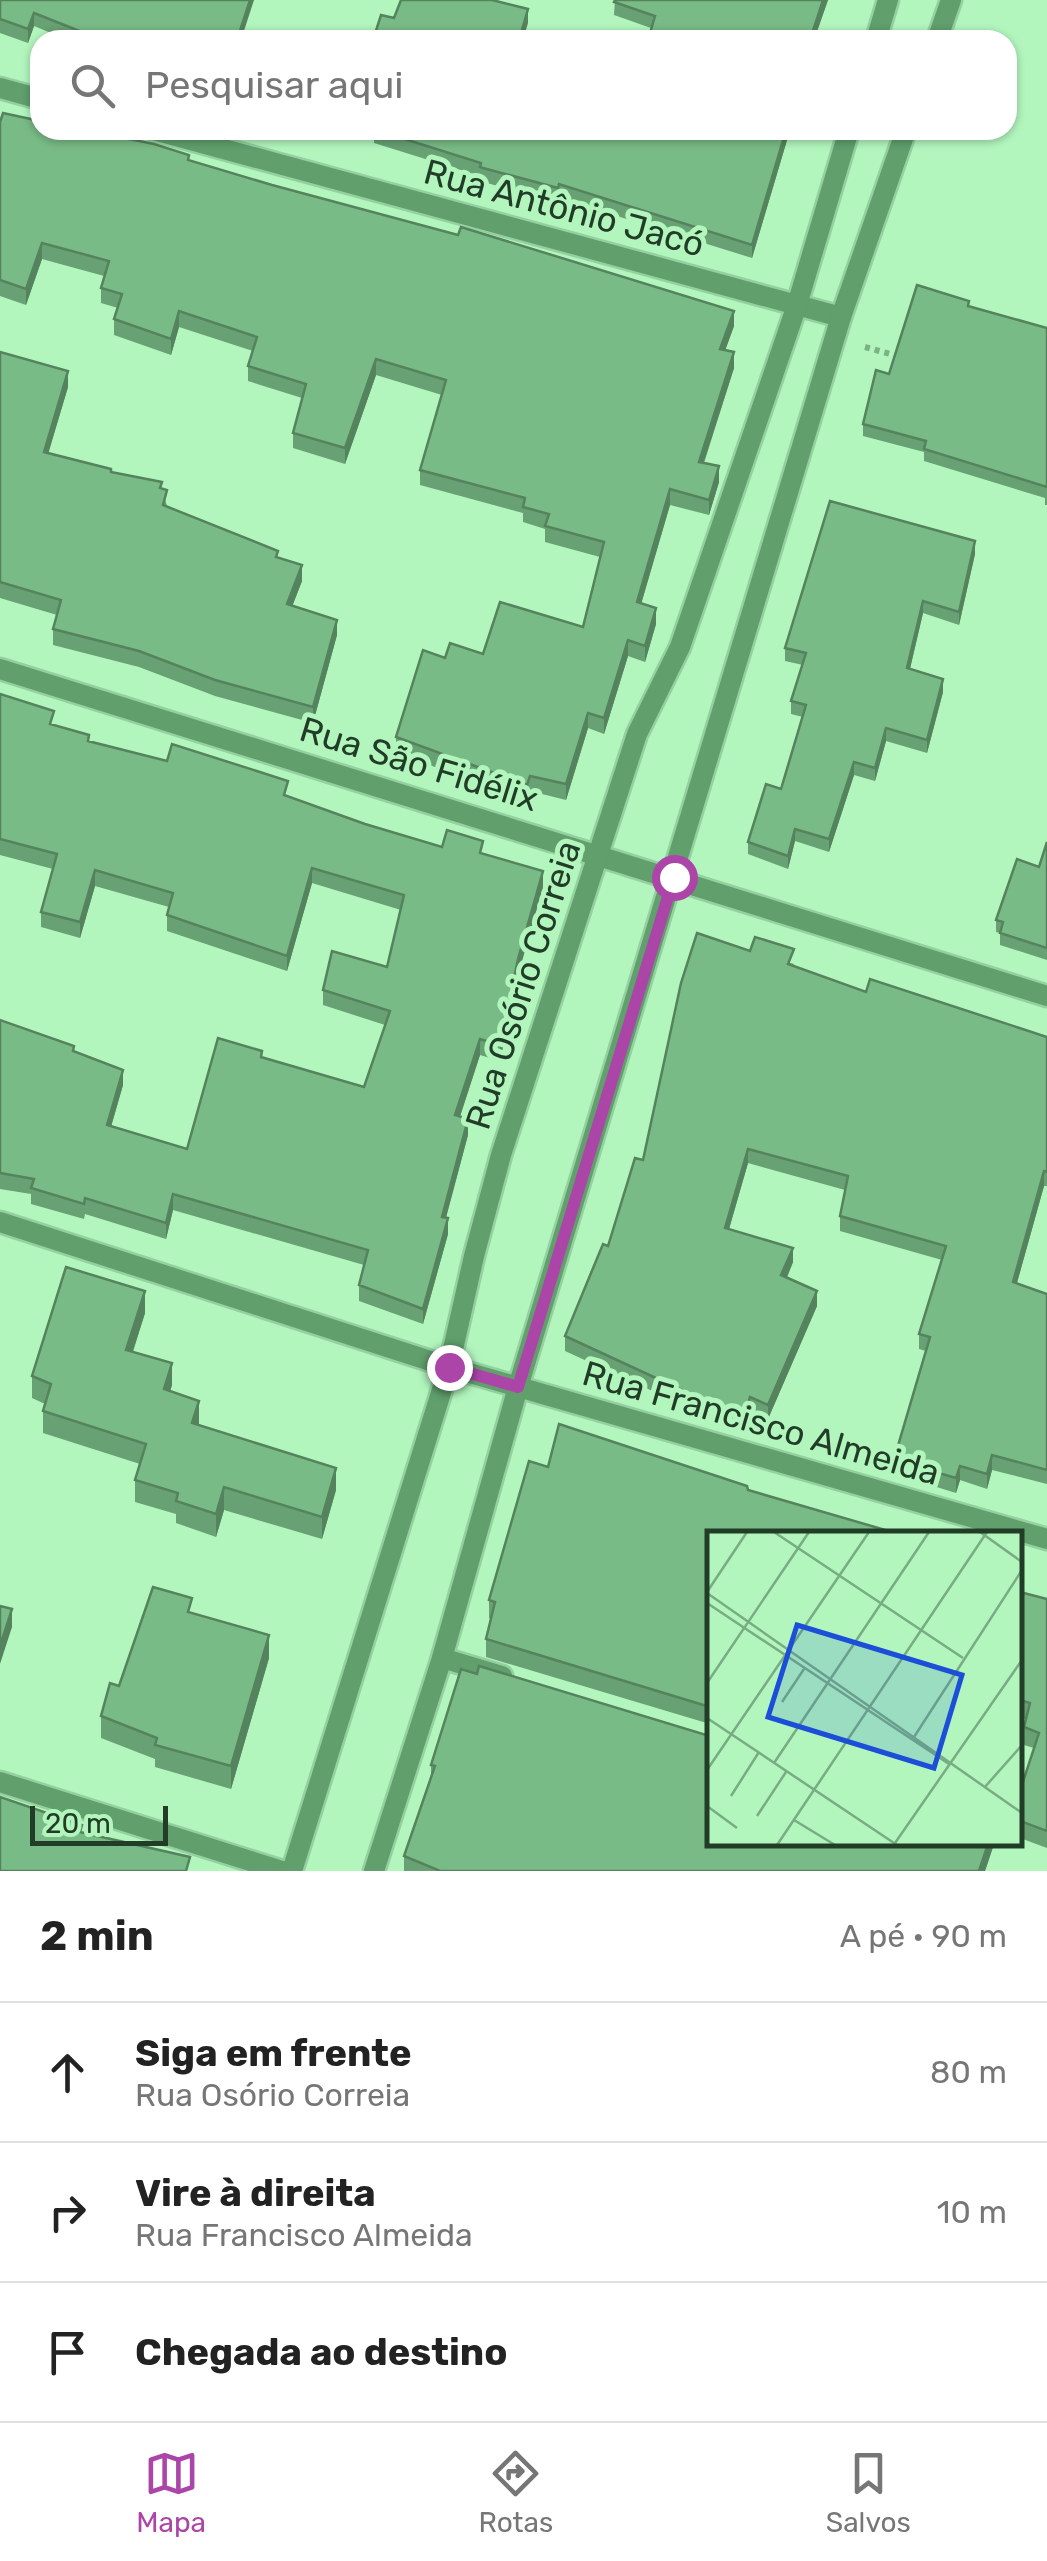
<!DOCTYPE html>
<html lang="pt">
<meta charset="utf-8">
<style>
body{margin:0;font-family:Rubik,sans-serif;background:#f6f6f6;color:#222}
.scale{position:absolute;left:30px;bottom:25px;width:138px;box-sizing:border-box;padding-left:10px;border:5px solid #223d27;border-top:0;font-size:28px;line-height:35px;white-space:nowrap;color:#223d27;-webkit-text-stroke:8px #b2f6be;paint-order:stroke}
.stop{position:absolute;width:30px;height:30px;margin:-22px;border:8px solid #ac45a8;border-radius:50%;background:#fff}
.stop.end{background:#ac45a8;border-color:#fff;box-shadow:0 2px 10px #0008}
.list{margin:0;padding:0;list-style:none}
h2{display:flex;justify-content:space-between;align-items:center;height:130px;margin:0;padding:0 40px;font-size:42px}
h2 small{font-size:32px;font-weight:400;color:#767676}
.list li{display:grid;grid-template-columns:65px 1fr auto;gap:30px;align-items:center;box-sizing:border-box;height:140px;padding:0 40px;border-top:2px solid #e0e0e0}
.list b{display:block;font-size:38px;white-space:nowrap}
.list p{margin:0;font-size:32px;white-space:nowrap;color:#767676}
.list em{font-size:32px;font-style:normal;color:#767676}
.icon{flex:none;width:55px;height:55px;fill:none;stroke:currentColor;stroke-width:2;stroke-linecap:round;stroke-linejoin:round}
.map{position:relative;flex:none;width:1047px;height:1871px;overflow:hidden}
.search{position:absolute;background:#fff;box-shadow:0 2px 8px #0004;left:30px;right:30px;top:30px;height:110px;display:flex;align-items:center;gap:25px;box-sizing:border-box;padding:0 35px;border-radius:30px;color:#767676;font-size:38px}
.sheet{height:550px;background:#fff}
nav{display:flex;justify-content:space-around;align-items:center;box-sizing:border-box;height:140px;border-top:2px solid #e0e0e0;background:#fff;font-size:28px;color:#767676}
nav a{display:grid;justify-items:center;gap:5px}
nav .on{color:#ac45a8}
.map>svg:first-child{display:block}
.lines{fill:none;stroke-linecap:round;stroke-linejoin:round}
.street-casing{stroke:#95d1a0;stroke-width:25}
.path{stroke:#7cb085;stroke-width:6;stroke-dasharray:5 5;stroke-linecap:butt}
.street{stroke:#619f6d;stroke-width:20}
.wall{fill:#68a173}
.shaded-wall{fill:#55835e}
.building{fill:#79bb86;stroke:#55835e;stroke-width:2.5}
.route{stroke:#ac45a8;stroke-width:12}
.labels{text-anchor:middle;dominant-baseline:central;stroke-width:10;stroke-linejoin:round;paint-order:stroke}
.street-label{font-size:35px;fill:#223d27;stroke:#b2f6be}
.inset-road{fill:none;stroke:#78ac82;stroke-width:2.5}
.view{fill:#1d4ed8;fill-opacity:0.15;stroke:#1d4ed8;stroke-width:5}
.inset-edge{fill:none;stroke:#223d27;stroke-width:5}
</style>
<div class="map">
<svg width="1047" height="1871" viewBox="0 0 1047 1871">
<rect width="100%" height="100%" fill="#b2f6be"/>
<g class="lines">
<defs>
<g id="street">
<path d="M876,40L888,0"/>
<path d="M937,40L951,0"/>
<path d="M0,88L40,99"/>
<path d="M154,130L841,317"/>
<path d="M0,669L1047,996"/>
<path d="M0,1222L449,1367L1047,1539"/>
<path d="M442,1658L502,1676"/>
<path d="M0,1782L282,1871"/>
<path d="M292,1871L449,1367L474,1256L501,1155L637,734L680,647L797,305L849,130"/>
<path d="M374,1871L442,1658L518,1387L841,317L906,130"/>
</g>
</defs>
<use href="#street" class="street-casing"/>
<path class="path" d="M865,347L901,357"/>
<use href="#street" class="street"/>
</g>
<g class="wall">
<path d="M0,0L241,40H68L34,26L28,43L0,33Z"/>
<path d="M615,0H828L814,40H648L651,28L614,15Z"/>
<path d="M0,122L189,160L734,326L725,350L734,368L704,463L719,482L709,515L670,505L641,604L656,624L645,662L628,656L604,734L588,728L566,800L530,791L527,800L396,753V737L445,658L483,654L583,627L600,557L545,542V529L523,522V513L420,485V470L442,395L376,375L345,464L293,448V433L302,398L248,381V366L253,351L179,327L171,355L114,335V319L118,308L101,303V288L104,276L42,259L26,305L0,296Z"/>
<path d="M363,130H790L752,258L559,198L558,202L483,182L480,180V176L374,143V133Z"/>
<path d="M969,307L1047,328V505H1045V498L924,461V452L863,436V424L889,374Z"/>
<path d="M0,352L68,387L48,453L162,489L167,506L278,557L302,581L292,606L337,635L313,723L215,696L139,667L53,645V629L57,615L0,598Z"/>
<path d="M975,554L959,625L923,613L910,669L943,692L927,753L886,741L875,781L854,775L829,852L795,841L788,869L748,854V842L781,789L803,717L791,714V701L803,665L785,661V648Z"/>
<path d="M0,694L54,725L89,741L288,796L365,824L442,847L483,854L543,887L518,975L500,1061L480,1055L460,1117L468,1135L446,1218L448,1234L423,1324L359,1301V1285L364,1265L173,1210L166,1239L85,1214L84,1219L31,1204V1194L0,1189V1020L74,1052L123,1085L111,1126L187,1149L262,1058L364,1087L385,1025L323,1005V990L387,967L401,910L312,883L287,971L167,931V915L169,907L95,886L80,938L41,927V912L53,869L0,855Z"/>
<path d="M1047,842V960L1000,945V933L996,932V920L1039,867Z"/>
<path d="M750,951L794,964L793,966L866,992L1047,1037V1186H1044L1017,1283L1047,1294V1484L992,1470L987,1489L960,1480L956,1493L917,1481V1478L895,1471V1456L926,1351L919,1349V1334L942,1260L840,1231V1216L845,1190L748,1163L729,1229L793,1262L787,1278L817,1306L768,1419L750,1411L745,1428L683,1409V1405L565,1351V1336L608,1246L643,1160Z"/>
<path d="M145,1313L133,1352L172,1385L170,1391L199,1423L198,1425L336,1490L322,1539L224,1510L216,1537L176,1523V1514L135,1502V1480L140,1464L43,1433V1411L45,1404L32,1398V1376Z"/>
<path d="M710,1534V1724L486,1657V1639L491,1619L489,1618V1600Z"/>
<path d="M1020,1592L1047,1599V1848L1020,1838V1791L1034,1748L1024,1745V1727L1026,1719L1020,1718Z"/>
<path d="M192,1613L269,1658L231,1789L155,1767V1759L101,1738V1716L119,1686Z"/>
<path d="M706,1735L710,1844H994L985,1871H404V1856L431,1775V1765Z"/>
</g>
<g class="shaded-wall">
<path d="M250,0H254L241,40H237Z"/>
<path d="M823,0H828L814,40H810Z"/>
<path d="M528,9V23L523,40H519Z"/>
<path d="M34,13V26L28,43V29Z"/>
<path d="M786,130H790L752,258V245Z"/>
<path d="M42,243V259L26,305V289Z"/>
<path d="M179,311V327L171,355V339Z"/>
<path d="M734,311V326L720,365V349Z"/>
<path d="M734,352V368L699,477V462Z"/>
<path d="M376,359V375L345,464V448Z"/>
<path d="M68,371V387L44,468V452Z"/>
<path d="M719,466V482L709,515V500Z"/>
<path d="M670,489V505L637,618V602Z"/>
<path d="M975,541V554L959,625V612Z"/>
<path d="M302,565V581L287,620V604Z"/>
<path d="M923,601V613L907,681V668Z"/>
<path d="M656,608V624L645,662V646Z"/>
<path d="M337,620V635L313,723V707Z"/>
<path d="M628,640V656L604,734V718Z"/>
<path d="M943,679V692L927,753V740Z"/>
<path d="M588,713V728L566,800V784Z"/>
<path d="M886,728V741L875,781V768Z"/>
<path d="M854,762V775L829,852V839Z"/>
<path d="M795,829V841L788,869V856Z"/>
<path d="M312,868V883L287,971V956Z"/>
<path d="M95,870V886L80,938V922Z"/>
<path d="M543,871V887L518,975L500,1061V1045L518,959Z"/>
<path d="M480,1039V1055L455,1131V1115Z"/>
<path d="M123,1070V1085L107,1141V1125Z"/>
<path d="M468,1119V1135L442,1232V1217Z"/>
<path d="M748,1149V1163L725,1243V1228Z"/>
<path d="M1044,1171V1186L1013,1297V1282Z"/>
<path d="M173,1194V1210L166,1239V1223Z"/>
<path d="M448,1218V1234L423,1324V1309Z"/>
<path d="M793,1248V1262L781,1290V1275Z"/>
<path d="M145,1291V1313L126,1372V1350Z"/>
<path d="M817,1291V1306L768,1419V1405Z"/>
<path d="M172,1363V1385L164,1411V1389Z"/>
<path d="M750,1397V1411L745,1428V1413Z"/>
<path d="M199,1401V1423L192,1446V1423Z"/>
<path d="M992,1455V1470L987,1489V1474Z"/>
<path d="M960,1466V1480L956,1493V1478Z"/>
<path d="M336,1468V1490L322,1539V1517Z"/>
<path d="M224,1487V1510L216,1537V1514Z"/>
<path d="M12,1609V1627L0,1664V1646Z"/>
<path d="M269,1635V1658L231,1789V1766Z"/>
<path d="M988,1844H994L985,1871H979Z"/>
</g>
<g class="building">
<path d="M0,0H250L237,40H102L34,13L28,29L0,19Z"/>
<path d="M401,0H492L528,9L519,40H373L381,15L394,18Z"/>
<path d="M615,0H823L810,40H648L655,16L614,2Z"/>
<path d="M3,113L40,121V130H85L154,144L189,155L188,160L272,185L458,235L461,227L734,311L720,349L734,352L699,462L719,466L709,500L670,489L637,602L656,608L645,646L628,640L604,718L588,713L566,784L530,776L527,785L396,737L423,650L445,658L450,643L483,654L500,602L583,627L604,542L545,526L549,514L523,507L525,498L420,470L446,380L376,359L345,448L293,433L306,384L248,366L257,337L179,311L171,339L114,319L122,294L101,288L109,261L42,243L26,289L0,280V122Z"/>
<path d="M376,130H786L752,245L559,184L558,188L483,168L480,167L481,163Z"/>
<path d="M917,285L969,301L968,306L1047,328V487L924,449L926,441L863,424L876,370L889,374Z"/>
<path d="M0,352L68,371L44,452L111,469V472L162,482L160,488L167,490L163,505L278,551L276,557L302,565L287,604L337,620L313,707L215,680L139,651L53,629L61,600L0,582Z"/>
<path d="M830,501L975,541L959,612L923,601L907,668L943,679L927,740L886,728L875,768L854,762L829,839L795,829L788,856L748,842L766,784L781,789L806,705L791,701L806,653L785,648Z"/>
<path d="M0,694L54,711L50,724L89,735L88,741L167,761L172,744L288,781L284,795L365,824L442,847L447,830L483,841L480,853L543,871L518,959L500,1045L480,1039L455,1115L468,1119L442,1217L448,1218L423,1309L359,1285L368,1250L173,1194L166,1223L85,1198L84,1204L31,1188L34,1179L0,1173V1020L74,1046L73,1051L123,1070L107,1125L187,1149L218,1038L262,1051L261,1057L364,1087L390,1011L323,990L332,951L387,967L404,895L312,868L287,956L167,915L173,893L95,870L80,922L41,912L57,854L0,839Z"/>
<path d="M1047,842V948L1000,933L1003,922L996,920L1017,859L1039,867Z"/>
<path d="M697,933L750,951L755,937L794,949L788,964L866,992L870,979L1047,1037V1172L1044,1171L1013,1282L1047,1294V1470L992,1455L987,1474L960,1466L956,1478L917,1467L918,1463L895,1456L930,1337L919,1334L946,1246L840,1216L848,1176L748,1149L725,1228L793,1248L781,1275L817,1291L768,1405L750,1397L745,1413L683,1394L684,1391L565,1336L603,1244L608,1246L635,1158L643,1160L681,983Z"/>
<path d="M66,1267L145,1291L126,1350L172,1363L164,1389L199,1401L192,1423L336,1468L322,1517L224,1487L216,1514L176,1501L178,1493L135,1480L146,1444L43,1411L51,1384L32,1376Z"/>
<path d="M559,1424L747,1486L748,1490L899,1534H710V1707L486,1639L495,1602L489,1600L529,1461L548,1467Z"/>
<path d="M153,1587L192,1598L188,1612L269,1635L231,1766L155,1745L157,1738L101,1716L110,1683L119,1686Z"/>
<path d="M1020,1592L1047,1599V1831L1020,1821V1791L1039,1733L1024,1727L1030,1703L1020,1700Z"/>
<path d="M0,1606L12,1609L0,1646Z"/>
<path d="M479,1666L706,1735L710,1734V1844H988L979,1871H440L404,1856L435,1766L431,1765L461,1669L477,1674Z"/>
<path d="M0,1797L82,1825L80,1832L190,1857L186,1871H0Z"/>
</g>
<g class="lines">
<path class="route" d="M449,1367L518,1387L674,877"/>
</g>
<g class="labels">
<g class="street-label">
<text transform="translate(564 208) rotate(15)">Rua Antônio Jacó</text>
<text transform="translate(419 764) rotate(17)">Rua São Fidélix</text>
<text transform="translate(523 985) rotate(-72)">Rua Osório Correia</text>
<text transform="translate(761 1423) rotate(16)">Rua Francisco Almeida</text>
</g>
</g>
<g transform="translate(707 1531)">
<rect width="315" height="315" fill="#b2f6be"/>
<path class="inset-road" d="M67,1L256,127M273,1L315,31M0,61L40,1M0,62L315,282M0,72L242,233M0,152L102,1M75,171L97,138M0,187L190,314M207,206L315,39M67,232L222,1M0,239L162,1M277,257L315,214M24,265L52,221M0,275L30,297M50,285L79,241M87,289L128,314M188,312L315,129M70,314L280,1"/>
<path class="view" d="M90,94L255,144L227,237L61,186Z"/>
<rect width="315" height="315" class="inset-edge"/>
</g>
</svg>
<div class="scale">20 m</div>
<div class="stop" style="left:674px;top:877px"></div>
<div class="stop end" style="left:449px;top:1367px"></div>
<div class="search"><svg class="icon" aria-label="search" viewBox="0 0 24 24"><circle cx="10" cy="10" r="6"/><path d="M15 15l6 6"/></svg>Pesquisar aqui</div>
</div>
<section class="sheet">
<h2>2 min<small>A pé · 90 m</small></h2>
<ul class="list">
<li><svg class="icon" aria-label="ahead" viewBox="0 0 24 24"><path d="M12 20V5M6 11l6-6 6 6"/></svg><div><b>Siga em frente</b><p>Rua Osório Correia</p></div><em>80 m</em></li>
<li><svg class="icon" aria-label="right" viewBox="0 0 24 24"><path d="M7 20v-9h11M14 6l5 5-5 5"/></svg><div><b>Vire à direita</b><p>Rua Francisco Almeida</p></div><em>10 m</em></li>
<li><svg class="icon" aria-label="arrive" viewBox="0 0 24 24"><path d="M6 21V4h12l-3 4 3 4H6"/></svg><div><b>Chegada ao destino</b></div></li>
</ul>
</section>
<nav>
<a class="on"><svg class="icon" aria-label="map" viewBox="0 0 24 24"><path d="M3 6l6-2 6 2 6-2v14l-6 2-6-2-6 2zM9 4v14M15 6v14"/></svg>Mapa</a>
<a><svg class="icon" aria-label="directions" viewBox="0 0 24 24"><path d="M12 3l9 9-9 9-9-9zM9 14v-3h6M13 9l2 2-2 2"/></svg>Rotas</a>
<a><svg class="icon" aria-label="saved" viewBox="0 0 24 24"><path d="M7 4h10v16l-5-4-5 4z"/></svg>Salvos</a>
</nav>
